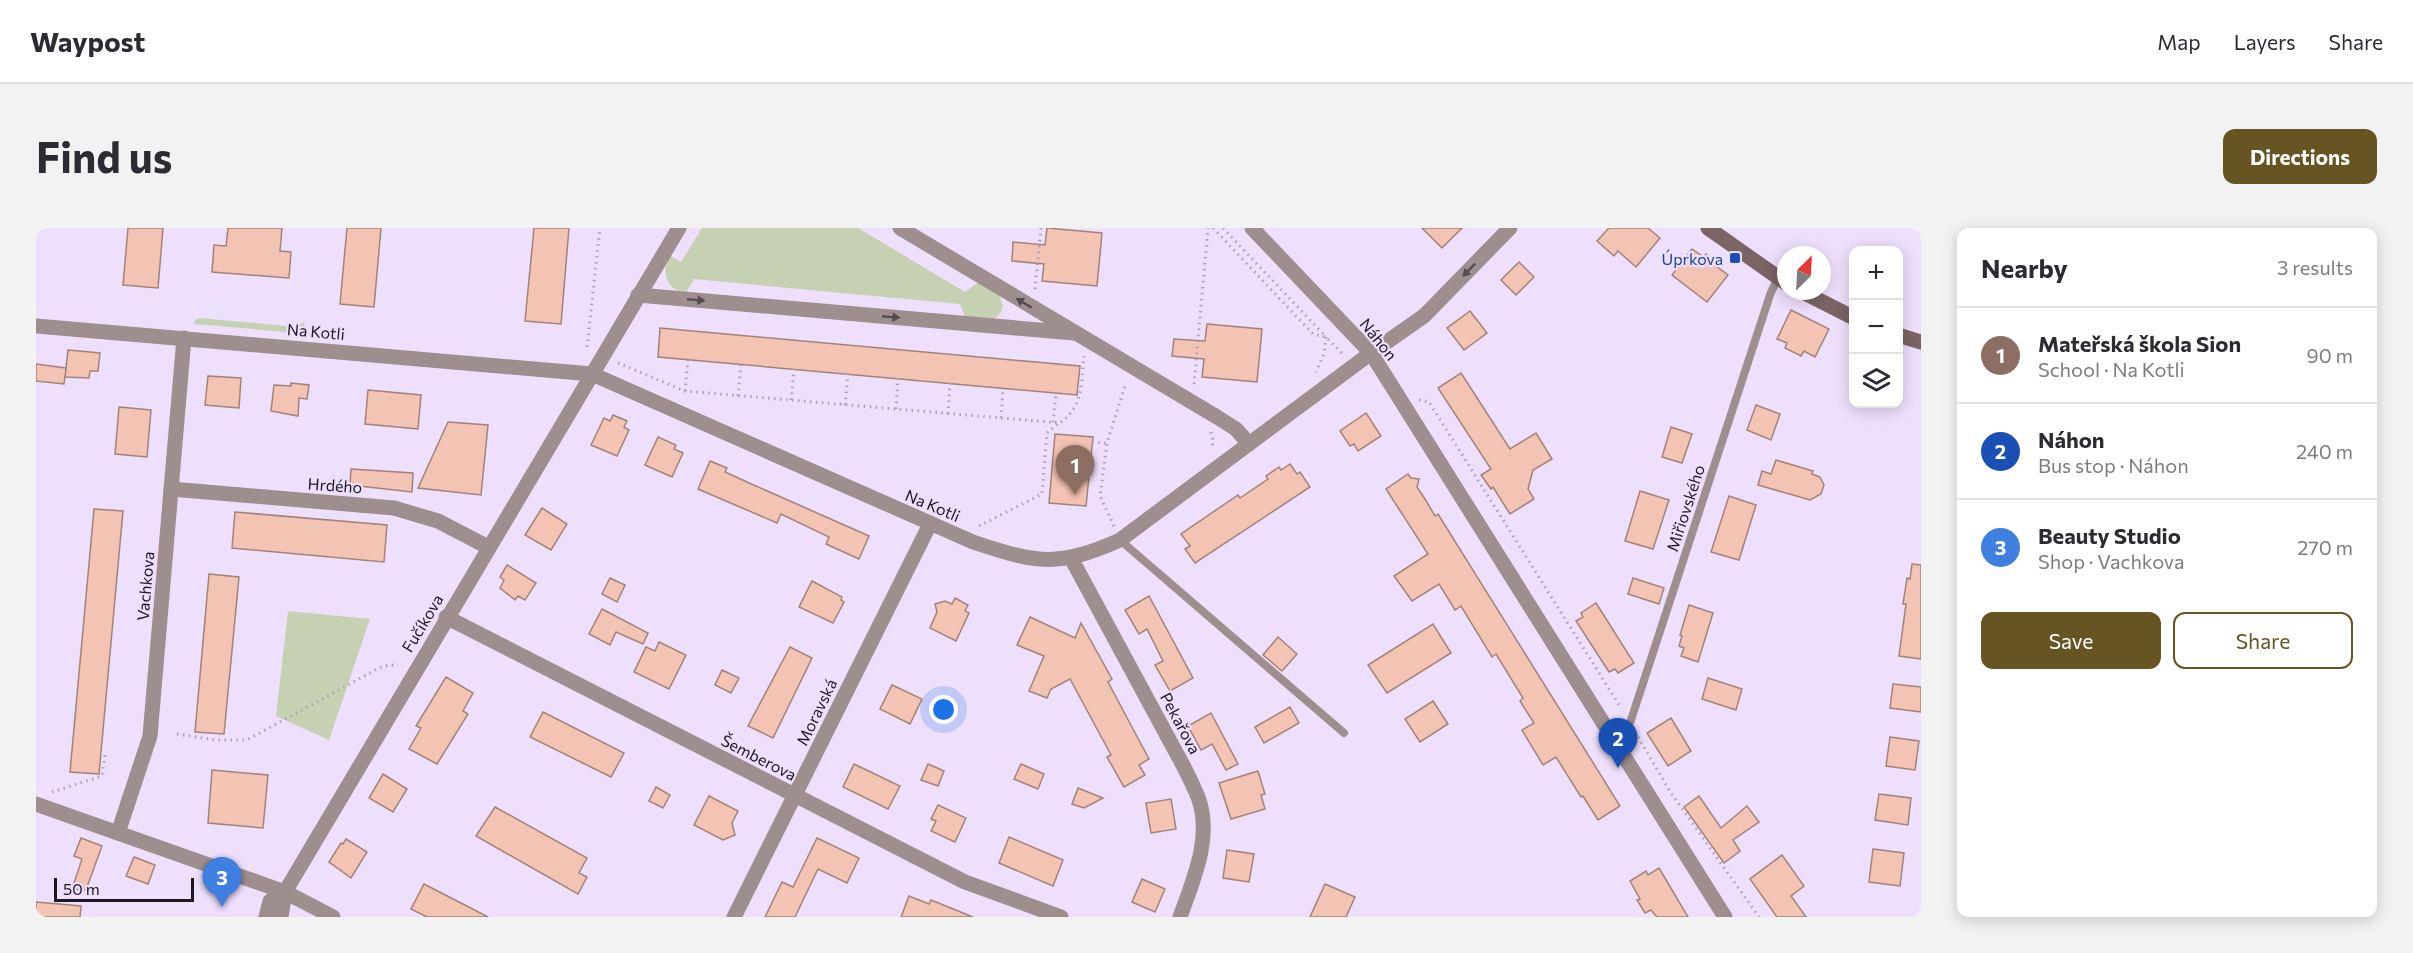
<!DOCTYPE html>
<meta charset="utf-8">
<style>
body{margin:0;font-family:Commissioner,sans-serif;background:#f2f2f3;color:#2b2b33}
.controls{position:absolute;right:18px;top:18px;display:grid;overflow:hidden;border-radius:12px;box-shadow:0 3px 15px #0003}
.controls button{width:54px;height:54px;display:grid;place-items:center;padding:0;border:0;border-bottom:2px solid #e1e1e2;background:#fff;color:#2b2b33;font:30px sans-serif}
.compass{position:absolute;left:1741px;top:18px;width:54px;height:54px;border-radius:50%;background:#fff;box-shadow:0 3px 15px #0003;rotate:24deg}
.scale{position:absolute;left:18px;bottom:15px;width:140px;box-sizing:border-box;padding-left:6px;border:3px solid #1c1721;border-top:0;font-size:16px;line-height:21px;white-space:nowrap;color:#1c1721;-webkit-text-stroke:4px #eedffc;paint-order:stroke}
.you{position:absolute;left:908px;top:482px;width:21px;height:21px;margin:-15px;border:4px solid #fff;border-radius:50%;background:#1a73e8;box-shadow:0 0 0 9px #1a73e833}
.badge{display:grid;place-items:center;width:39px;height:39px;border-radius:50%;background:#665422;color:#fff;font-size:20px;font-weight:700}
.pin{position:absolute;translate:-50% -50px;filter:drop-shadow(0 2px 3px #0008)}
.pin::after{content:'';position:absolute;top:32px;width:21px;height:18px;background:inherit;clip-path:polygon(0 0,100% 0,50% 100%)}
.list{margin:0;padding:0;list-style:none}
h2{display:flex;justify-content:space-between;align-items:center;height:78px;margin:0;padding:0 24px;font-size:26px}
h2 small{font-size:20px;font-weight:400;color:#7c7c81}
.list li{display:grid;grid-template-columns:39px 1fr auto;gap:18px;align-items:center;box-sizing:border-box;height:96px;padding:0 24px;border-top:2px solid #e1e1e2}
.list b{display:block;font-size:22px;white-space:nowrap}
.list p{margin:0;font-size:20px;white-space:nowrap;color:#7c7c81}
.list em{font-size:20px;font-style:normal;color:#7c7c81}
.actions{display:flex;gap:12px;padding:18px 24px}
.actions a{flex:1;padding:14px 0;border:2px solid #665422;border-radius:12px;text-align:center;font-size:21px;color:#665422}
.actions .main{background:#665422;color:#fff}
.icon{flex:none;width:33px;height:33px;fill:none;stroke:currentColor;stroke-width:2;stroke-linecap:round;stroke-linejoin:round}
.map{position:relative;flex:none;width:1885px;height:689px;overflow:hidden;border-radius:12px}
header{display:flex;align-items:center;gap:36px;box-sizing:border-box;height:84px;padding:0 30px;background:#fff;border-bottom:2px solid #e1e1e2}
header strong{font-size:28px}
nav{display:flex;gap:33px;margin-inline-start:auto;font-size:21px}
.intro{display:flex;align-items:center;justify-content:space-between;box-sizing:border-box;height:144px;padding:0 36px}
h1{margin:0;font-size:42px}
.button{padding:15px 27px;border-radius:12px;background:#665422;color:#fff;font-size:21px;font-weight:700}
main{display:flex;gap:36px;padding:0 36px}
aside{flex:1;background:#fff;border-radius:12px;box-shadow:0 3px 15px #0003}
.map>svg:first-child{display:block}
.green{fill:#c5d1b2}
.building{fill:#f3c3b3;stroke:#a28379;stroke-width:1.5}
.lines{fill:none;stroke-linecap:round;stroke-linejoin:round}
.path{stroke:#ab9fb6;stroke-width:3;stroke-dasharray:1.5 4.5;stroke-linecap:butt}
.lane{stroke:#9e8e8e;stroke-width:8}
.street{stroke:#9e8e8e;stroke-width:15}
.secondary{stroke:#7b6564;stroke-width:15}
.oneway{fill:#564d52}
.transit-dot{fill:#1a4fb4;stroke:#eedffc;stroke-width:2}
.labels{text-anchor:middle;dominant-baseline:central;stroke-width:4.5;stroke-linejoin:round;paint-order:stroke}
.transit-label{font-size:16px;fill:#164399;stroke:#eedffc;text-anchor:end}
.street-label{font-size:16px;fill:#1c1721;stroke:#eedffc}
</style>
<header>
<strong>Waypost</strong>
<nav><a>Map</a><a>Layers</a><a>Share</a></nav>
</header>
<div class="intro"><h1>Find us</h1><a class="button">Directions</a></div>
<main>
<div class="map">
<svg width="1885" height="689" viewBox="0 0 1885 689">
<rect width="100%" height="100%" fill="#eedffc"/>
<g class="green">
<path d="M666,0H822L929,64L943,54L963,67L967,78C962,97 946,92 930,92L924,76L658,51L649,66C629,60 626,44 633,27L645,34Z"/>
<path d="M164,90L260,99L268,94L269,99L262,105L158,96L159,92Z"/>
<path d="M252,383L334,391L293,512L240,488Z"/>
</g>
<g class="building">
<path d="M92,0H127L122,60L87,57Z"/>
<path d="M192,0H246L244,23L255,24L253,50L176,44L178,17L190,18Z"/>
<path d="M311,0H345L338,79L304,76Z"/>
<path d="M498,0H533L525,96L489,93Z"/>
<path d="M1011,0L1066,5L1061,58L1006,53L1008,36L976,33L977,14L1009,17Z"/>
<path d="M1386,0H1426L1406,20Z"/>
<path d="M1573,0H1612L1624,10L1600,39L1582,23L1578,28L1561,13Z"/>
<path d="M1656,21L1668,29L1670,26L1682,35L1680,38L1692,47L1671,74L1636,47Z"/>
<path d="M1483,34L1498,49L1480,67L1465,52Z"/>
<path d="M1755,82L1793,101L1779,129L1768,123L1765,128L1749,120L1751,115L1741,111Z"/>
<path d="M1434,83L1451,105L1428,122L1411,100Z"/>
<path d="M1171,96L1226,101L1221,154L1166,149L1168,131L1136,128L1138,111L1169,113Z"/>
<path d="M624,100L1044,138L1041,167L622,129Z"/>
<path d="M32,122L64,125L62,143H54L53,150L29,149Z"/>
<path d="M0,136L30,140L28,156L0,153Z"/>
<path d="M1425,145L1474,221L1500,205L1516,231L1497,242L1492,261L1498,271L1474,286L1457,259L1455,261L1445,247L1455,241L1402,160Z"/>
<path d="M172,148L205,150L203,180L169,177Z"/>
<path d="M255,155L273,157L271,171L263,170L262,188L235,183L238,157L255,158Z"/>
<path d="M332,162L385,167L382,201L329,196Z"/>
<path d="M1720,177L1744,186L1735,212L1711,202Z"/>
<path d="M83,179L115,182L111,229L79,226Z"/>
<path d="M1330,185L1345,208L1322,223L1318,216L1314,218L1304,203Z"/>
<path d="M577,187L591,193L588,199L593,202L581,228L555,217L568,190L574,193Z"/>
<path d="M412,194L452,197L445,267L382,260Z"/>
<path d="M1635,199L1656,206L1646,235L1626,229Z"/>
<path d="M1019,206L1057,209L1050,278L1013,275Z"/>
<path d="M622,209L640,217L638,221L647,225L636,249L609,237Z"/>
<path d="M1740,232L1777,243L1776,246L1784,249L1788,257L1785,266L1774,272L1722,257L1726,243L1735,246Z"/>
<path d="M674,233L691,240L689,244L711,254L833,308L823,331L790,316L793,309L745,286L741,295L662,261Z"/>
<path d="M1254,236L1261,246L1264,244L1274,259L1159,335L1149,321L1154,318L1145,306L1202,267L1204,270L1232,251L1230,248L1243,239L1245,242Z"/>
<path d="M315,241L377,245L376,264L314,257Z"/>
<path d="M1372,246L1375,250L1383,251L1381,259L1389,271L1399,288L1402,286L1584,578L1562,592L1547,568L1545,569L1520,529L1507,537L1486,502L1498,495L1484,473L1487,470L1460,426L1456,429L1425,378L1419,382L1403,356L1376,373L1358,348L1392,326L1350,261Z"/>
<path d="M1604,263L1633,272L1617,321L1589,313Z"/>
<path d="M1693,268L1720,277L1703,332L1675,324Z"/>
<path d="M506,280L531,296L515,322L489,307Z"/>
<path d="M58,281L87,283L63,546L34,544Z"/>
<path d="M199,284L351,297L348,334L196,320Z"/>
<path d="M1876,336L1885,337V431L1863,428L1870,376H1867L1871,350L1874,351Z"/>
<path d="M471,337L500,355L489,372L482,368L479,372L464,360L468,352L464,349Z"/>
<path d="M173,346L203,349L188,506L159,504Z"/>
<path d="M574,350L589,357L581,374L566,366Z"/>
<path d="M1597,350L1628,360L1623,376L1592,366Z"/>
<path d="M776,353L806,369L805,372L808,374L797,395L763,379Z"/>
<path d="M1113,368L1157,450L1134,463L1119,437L1127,433L1111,401L1103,406L1089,382Z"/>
<path d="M919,370L932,377L929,383L933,385L920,413L894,400L901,384L899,376L909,373L916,376Z"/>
<path d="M1560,375L1598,435L1582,445L1579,441L1573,444L1540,393L1547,389L1545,385Z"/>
<path d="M1653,377L1677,385L1662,434L1645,428L1648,420L1643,418L1646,408L1644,407Z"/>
<path d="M566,381L612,405L607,416L580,404L574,417L553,406Z"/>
<path d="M994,389L1039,410L1045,395L1076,451L1072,454L1113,531L1103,537L1109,547L1088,559L1071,529L1075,527L1034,451L1015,461L1011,470L993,463L1008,428L981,417Z"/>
<path d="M1397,396L1415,425L1351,465L1332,437Z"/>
<path d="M1242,409L1261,426L1246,443L1227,427Z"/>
<path d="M623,414L650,427L633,461L598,444L610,419L619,423Z"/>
<path d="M754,419L776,430L737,510L712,498Z"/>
<path d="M686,442L703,450L695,465L679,457Z"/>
<path d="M410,449L437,465L427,483L432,486L401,536L373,521L385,500L380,498Z"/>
<path d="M1672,450L1706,461L1700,482L1666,471Z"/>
<path d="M1857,456L1885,459V484L1854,480Z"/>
<path d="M856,457L886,471L874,496L844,481Z"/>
<path d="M1397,473L1412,496L1384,514L1369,491Z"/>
<path d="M1254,479L1263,495L1228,515L1219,499Z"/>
<path d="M507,484L588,525L575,549L494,509Z"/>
<path d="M1175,485L1202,536L1190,542L1176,516L1165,522L1152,498Z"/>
<path d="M1635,490L1655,523L1632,538L1611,505Z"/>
<path d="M1854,509L1883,513L1879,542L1850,538Z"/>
<path d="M818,536L864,558L852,581L807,559Z"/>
<path d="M892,536L908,543L902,558L885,552Z"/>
<path d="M985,536L1008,546L1002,561L978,551Z"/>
<path d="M176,542L232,547L227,600L172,595Z"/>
<path d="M1222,543L1229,566L1225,567L1229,581L1195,591L1183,555Z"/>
<path d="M347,546L371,561L357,584L333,570Z"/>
<path d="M620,559L634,567L627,580L613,573Z"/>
<path d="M1042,560L1067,570L1048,580L1036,576Z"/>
<path d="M1843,566L1875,570L1872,597L1839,592Z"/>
<path d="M673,568L702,583L696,595L699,607L687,612L658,597Z"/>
<path d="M1663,568L1685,600L1711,578L1723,594L1697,612L1704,623L1688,635L1648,579Z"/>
<path d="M1135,571L1140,601L1115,605L1110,575Z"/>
<path d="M902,577L930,590L919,614L895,603L900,593L895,591Z"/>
<path d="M459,579L551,630L543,645L551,649L542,666L440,608Z"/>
<path d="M973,609L1027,632L1017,658L963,635Z"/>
<path d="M45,610L66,618L50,662L36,661L46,631L38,628Z"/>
<path d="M781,610L823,630L811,655L782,641L759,689H729L746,654L757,659Z"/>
<path d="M310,611L331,624L315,650L293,634L305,615L307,616Z"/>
<path d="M1837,621L1868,625L1864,658L1833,654Z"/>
<path d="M1191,622L1218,626L1213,654L1187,650Z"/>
<path d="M1746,627L1768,658L1755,668L1770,689H1741L1714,651Z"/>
<path d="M98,629L119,637L112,656L90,648Z"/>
<path d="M1623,640L1639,667L1652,689H1621L1615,682L1609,685L1601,672L1604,671L1594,653L1610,643L1612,647Z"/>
<path d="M1106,651L1129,661L1119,684L1096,674Z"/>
<path d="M388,656L452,689H391L375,681Z"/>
<path d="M1289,656L1319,669L1310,689H1274Z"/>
<path d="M873,668L893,676L895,672L937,689H865Z"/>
<path d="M0,674L45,678L44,689H0Z"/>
</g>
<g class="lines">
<g class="path">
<path d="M1177,0L1277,106L1290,109L1308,127"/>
<path d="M1187,0L1290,109L1288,126L1280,144"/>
<path d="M999,61L1005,0"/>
<path d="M551,119L564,0"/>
<path d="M582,135L649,163L1024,195C1048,178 1045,154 1048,128"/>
<path d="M1158,156L1172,0"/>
<path d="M649,163L652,131"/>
<path d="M702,168L705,136"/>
<path d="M755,172L758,141"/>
<path d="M1383,172L1393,174L1585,480"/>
<path d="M809,177L812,146"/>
<path d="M860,181L862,150"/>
<path d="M912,186L914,155"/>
<path d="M965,190L967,160"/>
<path d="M1017,194L1020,165"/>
<path d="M1175,204L1177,212L1176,221"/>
<path d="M1056,214L1071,215"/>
<path d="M943,298L1006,266L1011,205L1022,196"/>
<path d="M1078,298L1064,268L1071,215L1090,155"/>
<path d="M141,506L179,512H211L343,440L353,437H362"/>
<path d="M1602,509L1635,565L1723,689"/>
<path d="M16,564L66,548L69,527"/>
</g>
<g class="lane">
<path d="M1084,312L1308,505"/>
<path d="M1583,519L1594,495L1735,64L1742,51"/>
</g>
<g class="street">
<path d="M864,0L1181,189L1200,201L1213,216"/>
<path d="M1216,0L1335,125L1689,689"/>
<path d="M602,67L1038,105"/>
<path d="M0,98L556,146L937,314C1000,335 1021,340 1084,312L1335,125L1388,88L1474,0"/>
<path d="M135,261L358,280L402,293L452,319"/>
<path d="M1035,330L1148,539C1153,549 1158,559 1162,569C1177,609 1157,652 1144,689"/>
<path d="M410,389L929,654L1025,689"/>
<path d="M0,576L249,664L297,689"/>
<path d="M82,605L114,508L148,110"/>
<path d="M230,689L234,673L249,664"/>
<path d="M245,689L249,664L643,0"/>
<path d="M698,689L894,296"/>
</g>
<g class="secondary">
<path d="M1672,0L1750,55"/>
<path d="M1765,63L1818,90"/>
<path d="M1862,107L1885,114"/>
</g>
</g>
<defs><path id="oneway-solid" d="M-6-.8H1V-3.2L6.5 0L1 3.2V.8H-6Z" transform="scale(1.5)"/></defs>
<g class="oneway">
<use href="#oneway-solid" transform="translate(1433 42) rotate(134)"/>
<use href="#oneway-solid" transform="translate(660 72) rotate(5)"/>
<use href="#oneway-solid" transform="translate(988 75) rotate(-149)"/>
<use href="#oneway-solid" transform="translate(855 89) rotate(5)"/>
</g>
<rect class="transit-dot" x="1693" y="24" width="12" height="12" rx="3"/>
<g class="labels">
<g class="transit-label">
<text x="1687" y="30">Úprkova</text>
</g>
<g class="street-label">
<text transform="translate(280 103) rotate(5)">Na Kotli</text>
<text transform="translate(1343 111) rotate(51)">Náhon</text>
<text transform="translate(299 257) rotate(4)">Hrdého</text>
<text transform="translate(897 277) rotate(23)">Na Kotli</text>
<text transform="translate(1649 280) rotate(-72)">Miřiovského</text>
<text transform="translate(109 358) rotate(-85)">Vachkova</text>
<text transform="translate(386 395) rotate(-59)">Fučíkova</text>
<text transform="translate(780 484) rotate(-64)">Moravská</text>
<text transform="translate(1145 495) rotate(62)">Pekařova</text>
<text transform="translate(723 529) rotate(27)">Šemberova</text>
</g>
</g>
</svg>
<div class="controls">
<button>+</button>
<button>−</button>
<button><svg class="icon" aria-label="layers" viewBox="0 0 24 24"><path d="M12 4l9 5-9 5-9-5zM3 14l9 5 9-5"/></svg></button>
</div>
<svg class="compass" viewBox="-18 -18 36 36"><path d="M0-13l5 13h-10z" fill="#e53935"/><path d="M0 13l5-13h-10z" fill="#7c7c81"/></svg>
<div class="scale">50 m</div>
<div class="you"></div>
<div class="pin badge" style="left:1039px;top:267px;background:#8d6e63">1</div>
<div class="pin badge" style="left:1582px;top:540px;background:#1a4fb4">2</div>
<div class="pin badge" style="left:186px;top:679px;background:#3f7fe0">3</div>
</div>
<aside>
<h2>Nearby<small>3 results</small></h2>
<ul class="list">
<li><span class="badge" style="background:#8d6e63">1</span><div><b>Mateřská škola Sion</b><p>School · Na Kotli</p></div><em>90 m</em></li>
<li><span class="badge" style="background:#1a4fb4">2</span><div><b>Náhon</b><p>Bus stop · Náhon</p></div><em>240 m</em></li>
<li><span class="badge" style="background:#3f7fe0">3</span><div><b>Beauty Studio</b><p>Shop · Vachkova</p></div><em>270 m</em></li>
</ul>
<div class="actions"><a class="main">Save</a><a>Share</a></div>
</aside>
</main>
